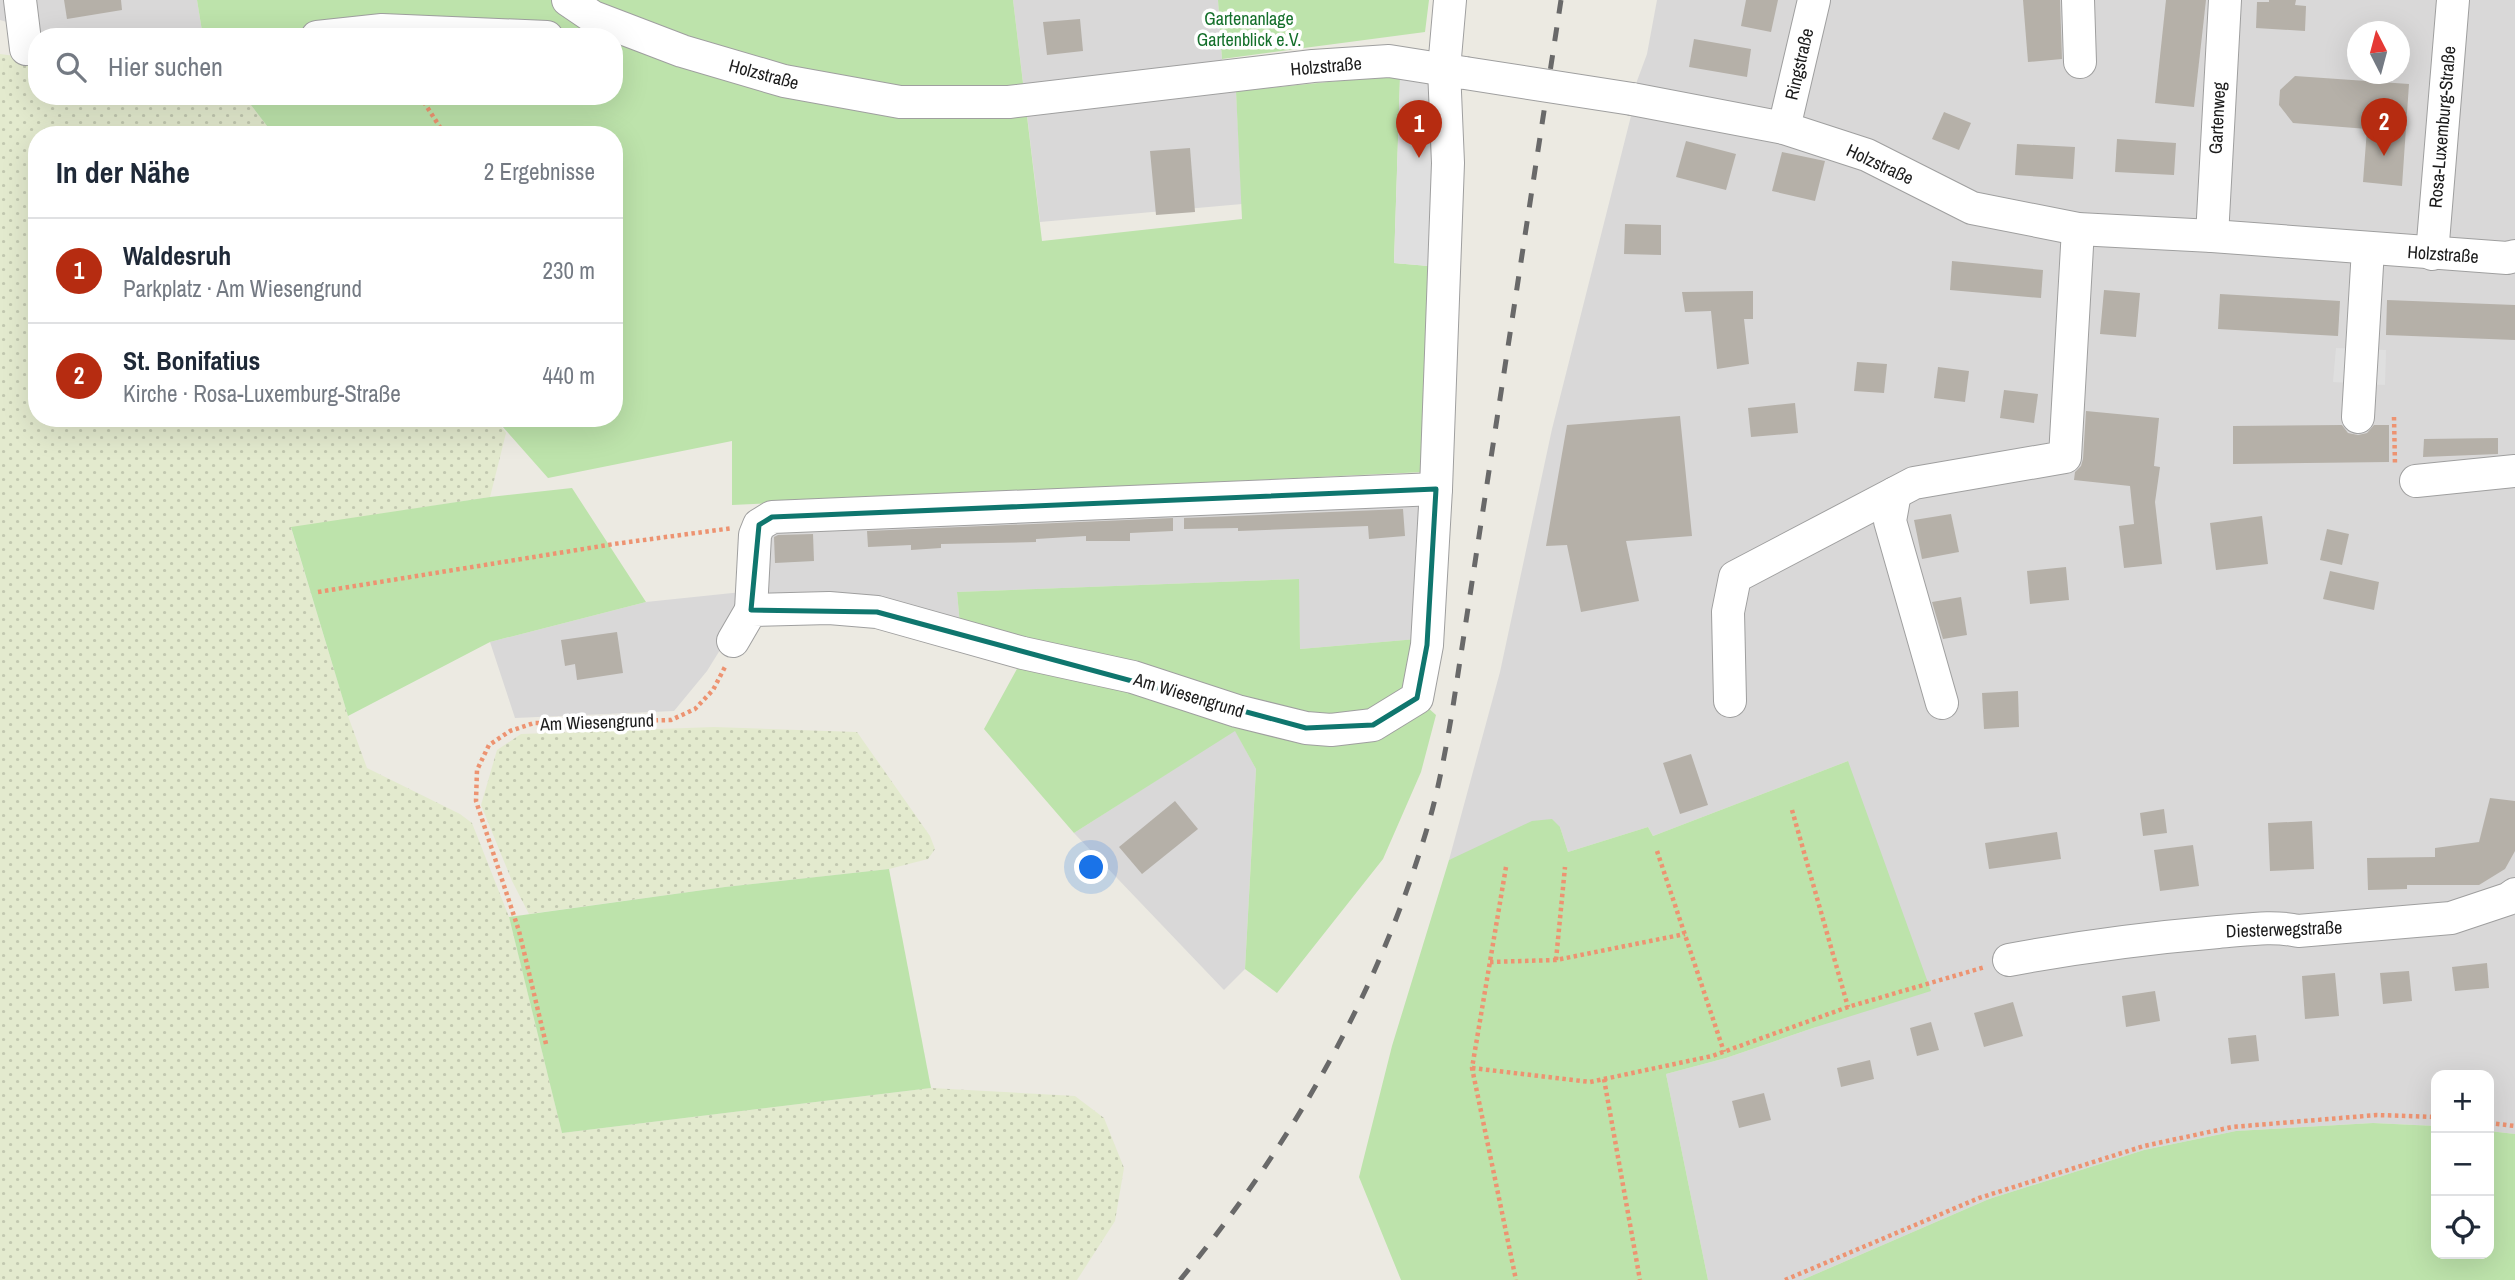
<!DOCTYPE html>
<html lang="de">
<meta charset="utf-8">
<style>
body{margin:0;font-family:"Archivo Narrow",sans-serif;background:#f2f2f3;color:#1f2937}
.controls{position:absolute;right:21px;bottom:21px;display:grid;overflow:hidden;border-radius:14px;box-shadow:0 7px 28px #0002}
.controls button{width:63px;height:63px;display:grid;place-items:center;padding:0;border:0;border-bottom:2px solid #e0e1e3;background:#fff;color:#1f2937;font:35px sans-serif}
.compass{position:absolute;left:2347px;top:21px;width:63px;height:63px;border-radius:50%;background:#fff;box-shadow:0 7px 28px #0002;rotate:354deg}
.you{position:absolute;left:1092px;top:868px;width:24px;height:24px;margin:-18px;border:5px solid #fff;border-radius:50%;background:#1a73e8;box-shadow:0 0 0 10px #1a73e833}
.badge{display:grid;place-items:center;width:46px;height:46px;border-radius:50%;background:#b62c11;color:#fff;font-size:23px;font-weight:700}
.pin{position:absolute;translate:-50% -58px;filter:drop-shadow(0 2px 4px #0008)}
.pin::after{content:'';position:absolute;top:37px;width:24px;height:21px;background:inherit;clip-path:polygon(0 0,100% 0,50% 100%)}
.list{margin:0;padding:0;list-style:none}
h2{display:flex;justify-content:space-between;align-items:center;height:91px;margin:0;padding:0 28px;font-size:30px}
h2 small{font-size:23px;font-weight:400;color:#747a83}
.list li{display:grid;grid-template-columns:46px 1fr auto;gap:21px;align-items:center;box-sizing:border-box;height:105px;padding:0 28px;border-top:2px solid #e0e1e3}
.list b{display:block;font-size:26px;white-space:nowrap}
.list p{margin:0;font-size:23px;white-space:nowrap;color:#747a83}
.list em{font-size:23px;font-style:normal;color:#747a83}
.icon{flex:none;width:38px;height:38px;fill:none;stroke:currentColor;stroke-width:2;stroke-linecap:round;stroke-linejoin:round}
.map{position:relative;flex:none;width:2515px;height:1280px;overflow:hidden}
.search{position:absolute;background:#fff;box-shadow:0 7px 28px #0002;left:28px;top:28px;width:595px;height:77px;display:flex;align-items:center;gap:18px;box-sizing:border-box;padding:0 24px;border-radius:28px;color:#747a83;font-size:26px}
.panel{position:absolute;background:#fff;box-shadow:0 7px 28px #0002;left:28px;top:126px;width:595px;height:301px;border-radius:28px}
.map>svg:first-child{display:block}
.residential{fill:#d9d8d8;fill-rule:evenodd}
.farmland{fill:url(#farmland-dots)}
.garden{fill:#bde3ab}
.parking{fill:#dfdfdf}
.building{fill:#b5b0a8}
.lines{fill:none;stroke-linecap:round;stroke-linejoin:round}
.minor-casing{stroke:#9f9f9f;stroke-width:34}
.path{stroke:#ed9371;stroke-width:4.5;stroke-dasharray:3.5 3.5;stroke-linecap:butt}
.minor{stroke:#fff;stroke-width:32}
.rail{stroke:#696969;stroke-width:5;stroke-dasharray:14 14;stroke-linecap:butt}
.minor-bridge-casing{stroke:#9f9f9f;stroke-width:34;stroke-linecap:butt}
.minor-bridge{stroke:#fff;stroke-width:32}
.marked{fill:none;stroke:#0f766e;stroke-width:5;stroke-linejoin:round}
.labels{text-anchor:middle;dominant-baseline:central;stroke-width:7;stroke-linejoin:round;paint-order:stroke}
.park-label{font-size:18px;fill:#146f2b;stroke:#fff}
.street-label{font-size:18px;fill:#1b1b1b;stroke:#fff}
</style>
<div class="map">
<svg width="2515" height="1280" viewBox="0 0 2515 1280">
<defs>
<pattern id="farmland-dots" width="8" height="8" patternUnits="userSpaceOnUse" patternTransform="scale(1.75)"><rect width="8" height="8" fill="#e3eace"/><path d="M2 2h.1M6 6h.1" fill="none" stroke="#c2c8b0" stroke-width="1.8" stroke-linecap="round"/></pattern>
</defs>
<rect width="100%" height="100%" fill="#eceae2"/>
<g class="residential">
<path d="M0,0H197L203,37H59L0,20Z"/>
<path d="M1013,0H1218L1222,59L1236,91L1242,204L1040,222Z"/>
<path d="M1657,0H2515V1134L2489,1131V1075H2436V1126L2373,1123L2236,1131L2144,1150L1989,1199L1802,1280H1708L1666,1074L1726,1058L1816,1027L1848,761L1653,836L1648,827L1568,852L1560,827L1449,860L1500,672L1552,429L1631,116L1637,81L1647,54ZM2358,32H2400V74H2358Z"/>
<path d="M1424,495L1417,639L1300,649L1298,579L957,592L960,625L854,597L733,629L707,671L674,711L515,718L490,642L646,602L742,592L748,515Z"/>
<path d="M1235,730L1256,769L1245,969L1224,990L1074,833Z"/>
</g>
<g class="farmland">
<path d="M0,54L37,59V96H244L274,135H37V418H495L506,433L490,497L291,528L348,716L367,768L460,814L472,823L509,917L562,1133L931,1088L1075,1096L1104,1118L1124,1168L1115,1221L1077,1280H0Z"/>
<path d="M714,727L857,732L930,836L935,849L928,859L889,869L725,887L529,914L512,881L481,805L497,750L521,734Z"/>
</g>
<g class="garden">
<path d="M197,0H1013L1042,241L1242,219L1236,91L1378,77L1400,78L1394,263L1440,267L1424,472L732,505V441L548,478L495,418H614V135H274L244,96H614V37H203Z"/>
<path d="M1218,0H1429L1425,32L1222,59Z"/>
<path d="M572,488L646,602L490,642L348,716L291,527L490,497Z"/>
<path d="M1299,579L1300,649L1417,639L1407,689L1436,715L1421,772L1383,859L1277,993L1245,969L1256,769L1235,731L1074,833L984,729L1018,667L960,625L957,592Z"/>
<path d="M1848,761L1931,991L1816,1027L1726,1058L1666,1074L1708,1280H1401L1359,1177L1392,1046L1449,860L1532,821L1552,819L1560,827L1568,852L1648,827L1653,836Z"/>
<path d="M889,869L931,1088L562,1133L509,917L725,887Z"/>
<path d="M2373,1123L2436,1126V1254H2489V1131L2515,1134V1280H1802L1989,1199L2144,1150L2236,1131Z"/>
</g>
<g class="parking">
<path d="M1400,78L1432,82L1440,267L1394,263Z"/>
<path d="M2336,348L2386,350L2385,385L2333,382Z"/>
</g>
<g class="building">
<path d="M64,0H121L122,10L67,19Z"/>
<path d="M1746,0H1778L1771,32L1741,26Z"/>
<path d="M2023,0H2060L2062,59L2028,62Z"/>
<path d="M2166,0H2206L2194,107L2155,103Z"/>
<path d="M2269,0H2296L2295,5L2306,6L2305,31L2256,28L2257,2H2269Z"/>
<path d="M1080,19L1083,51L1047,55L1043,22Z"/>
<path d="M1694,39L1751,49L1747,77L1689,67Z"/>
<path d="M2295,76L2409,84L2402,186L2363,182L2367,129L2293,123L2279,105L2280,90Z"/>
<path d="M1944,112L1971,123L1959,150L1932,139Z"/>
<path d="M2117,139L2176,143L2174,175L2115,172Z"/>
<path d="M1686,141L1736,154L1726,190L1676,177Z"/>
<path d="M2017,144L2075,147L2073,179L2015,175Z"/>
<path d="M1190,148L1195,212L1156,215L1150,151Z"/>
<path d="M1782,152L1825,161L1815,201L1772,191Z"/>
<path d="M1625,224L1661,225V255L1624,254Z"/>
<path d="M1952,261L2043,270L2041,298L1950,290Z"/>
<path d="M2104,290L2140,293L2136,337L2100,334Z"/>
<path d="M1753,291V319H1744L1749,364L1717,369L1711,311L1685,312L1682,292Z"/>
<path d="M2220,294L2340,301L2338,336L2218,329Z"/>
<path d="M2387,300L2515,305V340L2386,335Z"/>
<path d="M1857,362L1887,364L1884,393L1854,391Z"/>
<path d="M1938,367L1969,371L1965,402L1934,398Z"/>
<path d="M2004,390L2038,394L2034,423L2000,418Z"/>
<path d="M1795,403L1798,433L1751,437L1748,408Z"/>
<path d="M2086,411L2159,418L2154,466L2160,467L2155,502L2162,564L2124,568L2119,526L2134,524L2130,486L2074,480L2075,472L2081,466L2083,459Z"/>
<path d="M1680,416L1692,536L1626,541L1639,601L1581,612L1567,545L1546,546L1567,425Z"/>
<path d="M2342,425L2348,433L2358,435L2367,433L2374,425H2389V462L2233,464V426Z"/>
<path d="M2498,438V454L2423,457L2424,439Z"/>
<path d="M1403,509L1405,536L1369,539L1368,526L1238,531V528L1184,529V518Z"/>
<path d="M1951,514L1959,552L1922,559L1914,520Z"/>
<path d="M2262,516L2268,564L2216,570L2210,523Z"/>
<path d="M1173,518V531L1130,533V541H1086V536L1036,539V542L941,544V548L911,550V545L868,547L867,531Z"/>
<path d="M2327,529L2349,534L2342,565L2320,560Z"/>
<path d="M813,534L814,561L775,563L774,537L778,535Z"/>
<path d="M2066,567L2069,600L2030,604L2027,571Z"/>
<path d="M2330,571L2379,582L2374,610L2323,599Z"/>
<path d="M1961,597L1967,635L1943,639L1932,602Z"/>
<path d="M617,632L623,673L577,680L575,664L565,666L561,640Z"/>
<path d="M2018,691L2019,727L1984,729L1982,693Z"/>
<path d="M1691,754L1708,805L1680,814L1663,763Z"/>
<path d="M2490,798L2515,801V851L2505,869L2479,885H2407V889L2368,890L2367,858L2435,857V848L2479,842Z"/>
<path d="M1175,801L1198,829L1142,874L1119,847Z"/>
<path d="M2164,809L2167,833L2143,836L2140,813Z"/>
<path d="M2312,821L2314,869L2270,871L2268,823Z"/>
<path d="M2057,832L2061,859L1989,869L1985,843Z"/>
<path d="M2193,845L2199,886L2160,891L2154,850Z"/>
<path d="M2487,963L2489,988L2455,991L2452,967Z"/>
<path d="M2409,971L2412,1001L2383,1004L2380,973Z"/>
<path d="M2335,973L2339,1016L2305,1019L2302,976Z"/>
<path d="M2155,991L2160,1021L2126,1027L2122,996Z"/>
<path d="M2013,1002L2023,1036L1984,1047L1974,1013Z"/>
<path d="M1931,1022L1939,1050L1917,1056L1910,1028Z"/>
<path d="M2256,1035L2259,1061L2231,1064L2228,1038Z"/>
<path d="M1870,1060L1874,1079L1841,1087L1837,1068Z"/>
<path d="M1764,1093L1771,1120L1739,1128L1732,1101Z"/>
</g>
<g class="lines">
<defs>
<g id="minor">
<path d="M20,0L26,49"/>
<path d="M568,0L593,17L682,51L784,81L900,102H1009L1313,66L1389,61L1465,73"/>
<path d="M2078,0L2080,62"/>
<path d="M317,37L382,30L547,37"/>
<path d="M1632,99L1784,128L1867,155L1972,208L2078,229L2212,236L2507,258L2515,256"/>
<path d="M1784,128L1814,0"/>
<path d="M2212,236L2225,0"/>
<path d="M2432,254L2453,0"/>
<path d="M2358,417L2368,249"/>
<path d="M2416,481L2515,471"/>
<path d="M1895,493L1890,521L1942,703"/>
<path d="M751,610L755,535L759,525L772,517L1436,489"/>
<path d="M733,641L751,610L829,608L877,612L1023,653L1133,677L1237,711L1306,728L1331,730L1373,725L1417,698L1427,645L1436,489L1448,163L1444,69L1450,0"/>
<path d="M1730,701L1728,612L1735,577L1914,483L2065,457L2078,229"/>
<path d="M2009,960C2078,947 2148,938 2218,932C2245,930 2272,925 2298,931L2451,918L2508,899L2515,894"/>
</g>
</defs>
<use href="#minor" class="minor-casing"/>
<g class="path">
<path d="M420,96L445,135"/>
<path d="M2394,417L2395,465"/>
<path d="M318,592L614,544L733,528"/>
<path d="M1792,810L1848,1007"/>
<path d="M1657,851L1724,1052"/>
<path d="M1506,867L1472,1068L1516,1280"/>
<path d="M1556,960L1565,867"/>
<path d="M1490,962L1556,960L1685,934"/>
<path d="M546,1044L519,931L476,801L477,770L489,745L510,731L534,723L671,720L695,709L713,690L726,665"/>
<path d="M1472,1068L1590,1082L1712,1056L1848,1007L1985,967"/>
<path d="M1604,1079L1640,1280"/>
<path d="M2489,1123L2515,1126"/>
<path d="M1785,1280L1979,1198L2144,1146L2232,1127L2377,1115L2436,1117"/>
</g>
<use href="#minor" class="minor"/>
<path class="rail" d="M1180,1280C1290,1147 1376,998 1426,832C1438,793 1445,753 1452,713L1561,0"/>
<defs>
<path id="minor-bridge" d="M1465,73L1632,99"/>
</defs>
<use href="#minor-bridge" class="minor-bridge-casing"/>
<use href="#minor-bridge" class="minor-bridge"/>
</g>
<path class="marked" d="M1436,489L1427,645L1417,698L1373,725L1306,728L877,612L751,610L759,525L772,517Z"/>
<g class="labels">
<g class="park-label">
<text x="1249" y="18">Gartenanlage<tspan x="1249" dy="21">Gartenblick e.V.</tspan></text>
</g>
<g class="street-label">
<text transform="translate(1799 64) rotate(-77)">Ringstraße</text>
<text transform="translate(1326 66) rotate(-5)">Holzstraße</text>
<text transform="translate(764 74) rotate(15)">Holzstraße</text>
<text transform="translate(2217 118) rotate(-87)">Gartenweg</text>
<text transform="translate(2442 127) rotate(-85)">Rosa-Luxemburg-Straße</text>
<text transform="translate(1880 164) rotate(25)">Holzstraße</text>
<text transform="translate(2443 254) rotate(4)">Holzstraße</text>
<text transform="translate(1189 695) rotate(17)">Am Wiesengrund</text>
<text transform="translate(597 722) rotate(-2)">Am Wiesengrund</text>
<text transform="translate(2284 929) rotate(-2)">Diesterwegstraße</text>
</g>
</g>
</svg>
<div class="controls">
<button>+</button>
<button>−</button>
<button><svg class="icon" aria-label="locate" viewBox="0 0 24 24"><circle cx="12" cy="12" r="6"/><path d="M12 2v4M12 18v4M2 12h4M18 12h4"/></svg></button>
</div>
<svg class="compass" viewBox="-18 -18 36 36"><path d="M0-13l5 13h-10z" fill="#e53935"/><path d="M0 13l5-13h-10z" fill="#747a83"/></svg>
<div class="you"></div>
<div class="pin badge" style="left:1419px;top:158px">1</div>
<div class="pin badge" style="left:2384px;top:156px">2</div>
<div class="search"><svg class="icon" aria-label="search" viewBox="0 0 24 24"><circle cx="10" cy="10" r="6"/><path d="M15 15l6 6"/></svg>Hier suchen</div>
<section class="panel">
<h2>In der Nähe<small>2 Ergebnisse</small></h2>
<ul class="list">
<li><span class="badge">1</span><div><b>Waldesruh</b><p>Parkplatz · Am Wiesengrund</p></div><em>230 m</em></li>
<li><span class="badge">2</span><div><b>St. Bonifatius</b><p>Kirche · Rosa-Luxemburg-Straße</p></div><em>440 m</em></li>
</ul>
</section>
</div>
